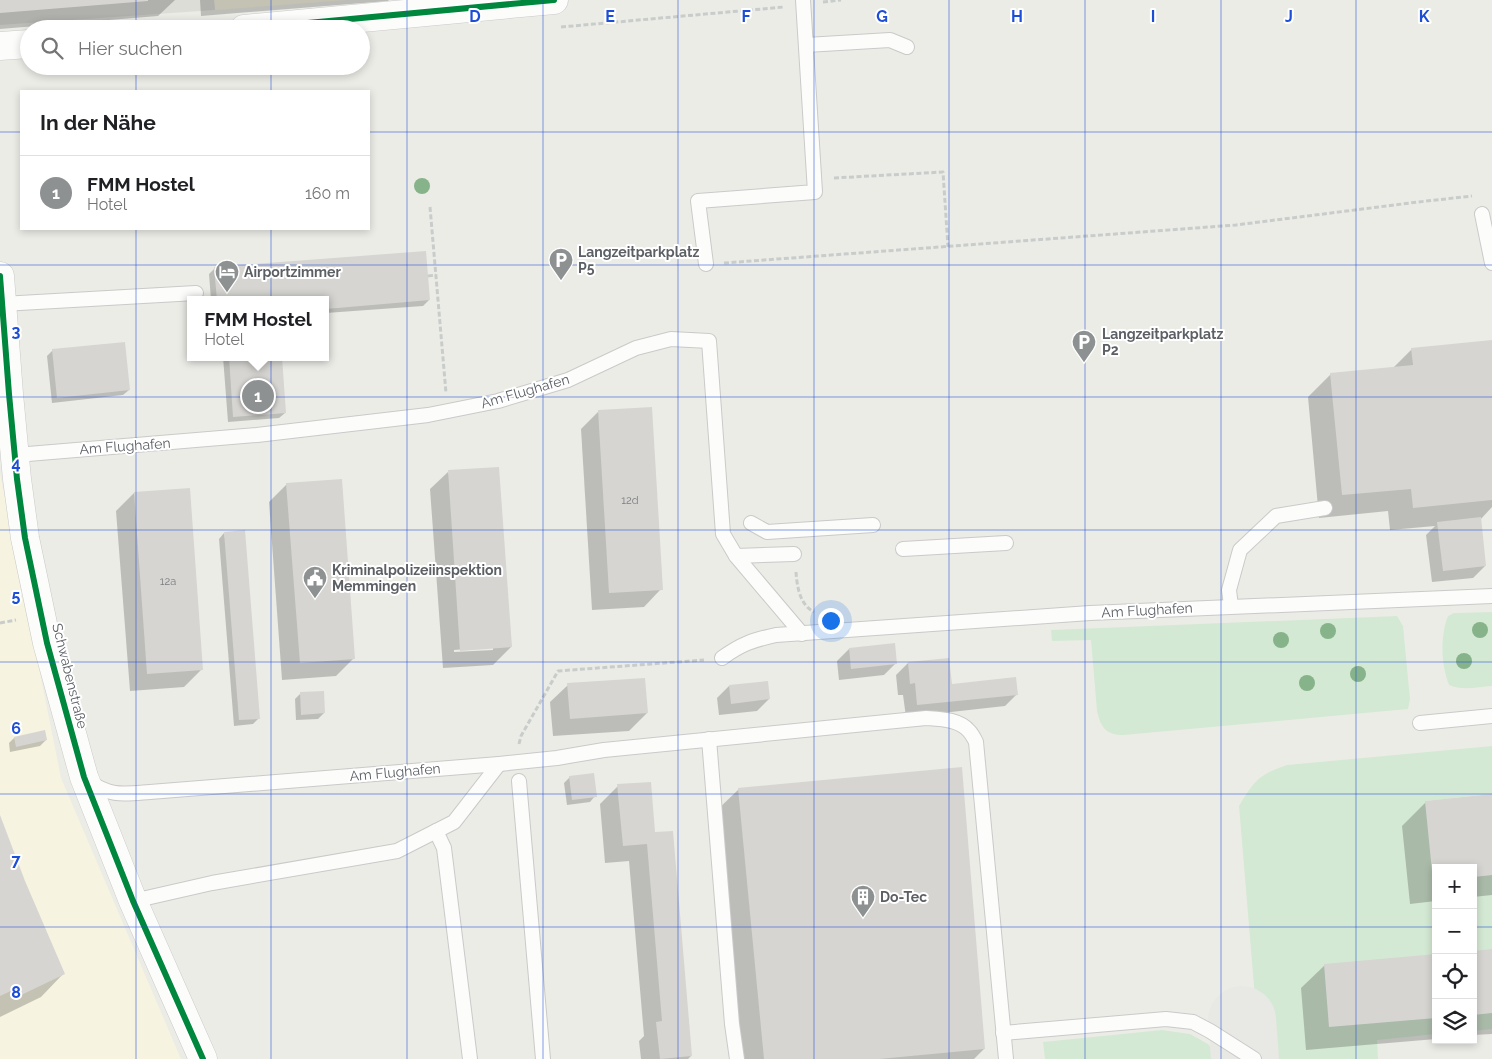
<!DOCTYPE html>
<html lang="de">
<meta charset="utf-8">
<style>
body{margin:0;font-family:Raleway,sans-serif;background:#f2f2f2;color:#202124}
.controls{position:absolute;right:15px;bottom:15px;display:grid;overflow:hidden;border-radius:0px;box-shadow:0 2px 8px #0003}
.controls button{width:45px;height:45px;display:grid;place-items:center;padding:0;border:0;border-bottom:1px solid #e0e0e0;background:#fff;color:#202124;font:25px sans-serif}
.you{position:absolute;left:830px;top:620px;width:18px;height:18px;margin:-12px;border:4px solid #fff;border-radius:50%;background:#1a73e8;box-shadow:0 0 0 8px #1a73e833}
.badge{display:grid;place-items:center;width:32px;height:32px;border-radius:50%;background:#8e9192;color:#fff;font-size:16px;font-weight:700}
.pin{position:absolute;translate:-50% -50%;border:2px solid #fff;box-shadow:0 1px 5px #0006}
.popup{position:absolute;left:187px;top:296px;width:142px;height:65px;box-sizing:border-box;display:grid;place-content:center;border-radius:0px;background:#fff;filter:drop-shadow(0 1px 4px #0005);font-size:16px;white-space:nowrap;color:#757577}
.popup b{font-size:19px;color:#202124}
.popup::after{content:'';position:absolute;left:50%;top:100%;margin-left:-10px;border:10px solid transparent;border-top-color:#fff}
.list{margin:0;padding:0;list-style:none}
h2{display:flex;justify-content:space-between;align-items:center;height:65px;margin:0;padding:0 20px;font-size:21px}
h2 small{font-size:16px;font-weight:400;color:#757577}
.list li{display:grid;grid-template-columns:32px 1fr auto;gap:15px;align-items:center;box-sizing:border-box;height:75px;padding:0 20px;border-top:1px solid #e0e0e0}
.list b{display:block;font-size:19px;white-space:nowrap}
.list p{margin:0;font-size:16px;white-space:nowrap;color:#757577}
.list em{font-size:16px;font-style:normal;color:#757577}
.icon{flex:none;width:28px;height:28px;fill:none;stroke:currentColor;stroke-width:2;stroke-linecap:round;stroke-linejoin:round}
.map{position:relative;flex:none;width:1492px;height:1059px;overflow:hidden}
.search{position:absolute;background:#fff;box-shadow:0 2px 8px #0003;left:20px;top:20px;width:350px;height:55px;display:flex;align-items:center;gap:12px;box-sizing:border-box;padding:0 18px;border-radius:28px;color:#757577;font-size:19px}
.panel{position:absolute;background:#fff;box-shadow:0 2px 8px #0003;left:20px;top:90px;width:350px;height:140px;border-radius:0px}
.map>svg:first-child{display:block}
.commercial{fill:#f6f3e0}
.industrial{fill:#ddddd8}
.green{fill:#d4e9d3}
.shadow{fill:#0003;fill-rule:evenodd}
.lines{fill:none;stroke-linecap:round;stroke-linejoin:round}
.taxiway{stroke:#e8e8e5;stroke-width:68}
.building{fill:#d6d5d2}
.service-casing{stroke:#c9cac9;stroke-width:16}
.minor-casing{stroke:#c9cac9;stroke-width:29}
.path{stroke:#c8cdcb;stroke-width:3;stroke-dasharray:5 2.5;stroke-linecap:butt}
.service{stroke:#fcfcfb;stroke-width:14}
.minor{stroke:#fcfcfb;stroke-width:28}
.cycleway-casing{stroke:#fff;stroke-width:9}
.cycleway{stroke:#00873e;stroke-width:6}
.tree{fill:#86b38a}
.grid{fill:none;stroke:#1d4ed8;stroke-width:1;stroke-opacity:0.55}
.labels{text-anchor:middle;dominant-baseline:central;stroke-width:4;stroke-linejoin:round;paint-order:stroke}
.number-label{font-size:11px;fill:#7b7e81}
.poi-label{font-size:14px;font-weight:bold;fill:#5c6065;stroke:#fff;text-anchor:start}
.street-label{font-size:14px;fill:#5c6065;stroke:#fff}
.grid-label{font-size:16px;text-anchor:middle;font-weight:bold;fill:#1d4ed8;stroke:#fff;stroke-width:4;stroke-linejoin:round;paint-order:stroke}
</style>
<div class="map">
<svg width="1492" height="1059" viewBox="0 0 1492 1059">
<rect width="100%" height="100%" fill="#ecece7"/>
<g class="commercial">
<path d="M214,0H347L215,10Z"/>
<path d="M0,473L61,778L181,1059H0Z"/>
</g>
<path class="industrial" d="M0,0H214L215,10L0,25Z"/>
<g class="green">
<path d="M1492,612V686C1478,687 1462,691 1449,685C1441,664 1440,636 1448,616L1454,613Z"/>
<path d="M1397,616L1403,626L1410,699L1408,709L1124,735C1106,735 1101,728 1097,711L1091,640L1052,641L1051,630Z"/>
<path d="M1492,746V794L1425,801L1436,881V1034L1377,1040L1378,1059H1274L1259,1046L1239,806C1255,780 1258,775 1287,765Z"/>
<path d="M1492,875V1029L1473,1031V877Z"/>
<path d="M1162,1030L1190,1034L1208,1044L1220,1059H1045L1043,1042Z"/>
</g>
<g class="shadow">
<path d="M0,0H175L158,16L0,29Z"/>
<path d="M200,0H389L388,1L201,16Z"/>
<path d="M215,268L429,300L423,306L326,313V300H211L209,274Z"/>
<path d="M1492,342V507L1480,520L1485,566L1473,578L1432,582L1426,535L1435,526L1390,530L1388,511L1319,518L1308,397L1331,374L1393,368L1412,349Z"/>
<path d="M53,350L129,390L123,395L52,403L47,356Z"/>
<path d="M223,357H280L285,413L279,418L228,422Z"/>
<path d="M599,411L661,589L644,607L592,610L581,429Z"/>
<path d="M448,472L511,647L493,665L443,668L430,489ZM493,647V650L454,652V650Z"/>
<path d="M287,484L354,658L336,676L282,680L269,502Z"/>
<path d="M188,490L202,669L184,687L130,691L116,511L134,493Z"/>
<path d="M224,533L259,718L253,724L234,726L219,539Z"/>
<path d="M849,649L896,663L884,675L839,680L837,661Z"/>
<path d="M948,659L951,685L1017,694L1005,706L906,717L903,695H898L896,675L908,663Z"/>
<path d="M568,685L647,713L629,731L553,736L550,702Z"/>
<path d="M729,686L769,699L757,711L719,715L717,698Z"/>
<path d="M300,694L324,713L318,719L296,720L295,699Z"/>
<path d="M14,738L46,740L40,746L10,752L9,743Z"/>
<path d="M570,777L595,796L590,802L567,805L564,783Z"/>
<path d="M618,786L654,834L691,1056L688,1059H641L639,1041L644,1036L629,861L605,863L600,804Z"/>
<path d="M739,789L984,1049L974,1059H739L715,812Z"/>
<path d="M1492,795V895L1473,897V868H1436V901L1410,904L1402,826L1426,802Z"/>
<path d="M0,818L24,881L64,973L41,997L0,1017Z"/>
<path d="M1492,951V1034L1473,1035V952Z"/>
<path d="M1436,955V1039L1306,1050L1301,988L1325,965Z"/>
</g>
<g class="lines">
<path class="taxiway" d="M1242,1020L1245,1059"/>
</g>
<g class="building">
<path d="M0,0H148V1L0,13Z"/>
<path d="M426,251L430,300L326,309V300H217L214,267Z"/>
<path d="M1492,340V500L1413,508L1411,489L1342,495L1330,373L1413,365L1411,348Z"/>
<path d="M125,342L130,390L57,398L52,349Z"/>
<path d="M229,357H282L286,413L233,417Z"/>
<path d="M652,407L663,590L609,593L598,410Z"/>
<path d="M499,467L512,647L460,651L448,470Z"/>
<path d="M342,479L355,659L300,663L286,483Z"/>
<path d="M190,488L203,670L147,674L134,492Z"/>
<path d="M1481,517L1486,566L1443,571L1437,522Z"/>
<path d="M245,530L260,719L239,720L224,532Z"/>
<path d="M895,643L897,664L851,669L849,648Z"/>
<path d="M949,658L952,684L1016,677L1018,695L917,705L915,683L910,684L908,662Z"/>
<path d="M645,678L648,713L570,719L567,683Z"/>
<path d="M768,681L770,699L731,704L729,685Z"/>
<path d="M324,691L325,713L301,715L300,692Z"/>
<path d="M45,730L47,740L16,747L14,737Z"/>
<path d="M962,767L985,1049L879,1059H764L738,788Z"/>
<path d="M594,773L597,797L572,800L569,776Z"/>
<path d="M651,782L655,832L673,831L692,1056L660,1059L656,1022L662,1021L647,844L623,846L617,784Z"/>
<path d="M1492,794V875L1473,877V868H1436V881H1433L1425,801Z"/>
<path d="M0,815L25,881L65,974L17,997L15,989L0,996Z"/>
<path d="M1492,949V1013L1473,1015V951Z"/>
<path d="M1436,954V1018L1329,1027L1324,964Z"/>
</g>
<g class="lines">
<defs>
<g id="service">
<path d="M806,45L890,40L907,47"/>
<path d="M1482,214L1492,263"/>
<path d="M706,264L698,201L815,192L803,0"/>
<path d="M2,304L196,293"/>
<path d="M16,455L257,435L428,415L498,401L568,380L636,348L671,339L709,341L723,534L736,556L802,634"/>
<path d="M751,523L767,532L873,525"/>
<path d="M903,549L1006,543"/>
<path d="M736,556L794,554"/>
<path d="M1231,606L1229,590L1240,550L1276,516L1325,508"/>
<path d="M722,658C741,644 753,640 776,635L1090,613L1492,596"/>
<path d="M1420,723L1492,716"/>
<path d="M709,739L732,1024L737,1059"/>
<path d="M88,781C110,797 124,794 150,792L499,764L557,758L604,750L926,718C940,719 959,719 969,731C972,734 974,738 976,742L1006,1059"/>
<path d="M519,781L543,1059"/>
<path d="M436,831L444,848L470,1059"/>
<path d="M133,901L212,883L397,851L454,822L499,764"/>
<path d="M1003,1033L1166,1019L1193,1022L1210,1031L1254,1059"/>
</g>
<g id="minor">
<path d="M244,29L554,0"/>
<path d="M0,46L29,44"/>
<path d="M0,276L9,394L17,479L25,538L47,643L84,777L133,901L203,1059"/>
</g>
</defs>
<use href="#service" class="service-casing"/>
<use href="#minor" class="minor-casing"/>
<g class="path">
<path d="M823,2L841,0"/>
<path d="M561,27L784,7"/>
<path d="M834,178L943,172L948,247"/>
<path d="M430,207L446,393"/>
<path d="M724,263L1236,225L1418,202L1472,196"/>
<path d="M428,276L436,275"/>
<path d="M796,572C797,587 800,605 814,612"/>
<path d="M0,623L16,620"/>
<path d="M519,744L521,736L558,671L704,660"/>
</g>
<use href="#service" class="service"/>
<use href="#minor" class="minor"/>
<defs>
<g id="cycleway">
<path d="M244,29L554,0"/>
<path d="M0,276L9,394L17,479L25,538L47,643L84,777L133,901L203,1059"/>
</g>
</defs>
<use href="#cycleway" class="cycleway-casing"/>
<use href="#cycleway" class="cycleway"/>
</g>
<g class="tree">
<circle cx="422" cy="186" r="8"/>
<circle cx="1480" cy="630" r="8"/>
<circle cx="1328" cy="631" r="8"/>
<circle cx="1281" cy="640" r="8"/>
<circle cx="1464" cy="661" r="8"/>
<circle cx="1358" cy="674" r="8"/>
<circle cx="1307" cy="683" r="8"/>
</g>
<path class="grid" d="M136,0V29M271,0V29M407,0V1059M543,0V1059M678,0V1059M814,0V1059M949,0V1059M1085,0V1059M1221,0V1059M1356,0V1059M136,66V91M271,66V91M0,132H21M369,132H1492M136,229V1059M271,229V1059M0,265H1492M0,397H1492M0,530H1492M0,662H1492M0,794H1492M0,927H1436M1473,927H1492"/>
<defs>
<symbol id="parking-pin" viewBox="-11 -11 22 30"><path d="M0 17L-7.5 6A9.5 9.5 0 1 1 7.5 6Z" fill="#8e9192" stroke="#fff"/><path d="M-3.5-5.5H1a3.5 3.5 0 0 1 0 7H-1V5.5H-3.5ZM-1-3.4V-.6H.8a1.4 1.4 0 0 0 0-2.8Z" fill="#fff"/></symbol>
<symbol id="hotel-pin" viewBox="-11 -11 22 30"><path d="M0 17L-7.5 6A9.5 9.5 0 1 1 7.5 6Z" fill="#8e9192" stroke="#fff"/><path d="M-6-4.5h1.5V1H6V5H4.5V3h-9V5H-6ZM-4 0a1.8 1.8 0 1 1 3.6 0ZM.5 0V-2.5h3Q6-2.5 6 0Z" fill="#fff"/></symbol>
<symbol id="civic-pin" viewBox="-11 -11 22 30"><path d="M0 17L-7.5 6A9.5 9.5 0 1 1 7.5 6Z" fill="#8e9192" stroke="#fff"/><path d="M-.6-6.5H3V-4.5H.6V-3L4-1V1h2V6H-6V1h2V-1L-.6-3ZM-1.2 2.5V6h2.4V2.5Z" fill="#fff"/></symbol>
<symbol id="building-pin" viewBox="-11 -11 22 30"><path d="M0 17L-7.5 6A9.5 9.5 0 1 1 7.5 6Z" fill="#8e9192" stroke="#fff"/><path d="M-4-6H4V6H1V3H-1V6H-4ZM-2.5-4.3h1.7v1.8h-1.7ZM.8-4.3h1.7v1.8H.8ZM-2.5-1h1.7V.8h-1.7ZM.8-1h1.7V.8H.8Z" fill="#fff"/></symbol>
</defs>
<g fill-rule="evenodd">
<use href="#parking-pin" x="547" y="246" width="28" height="38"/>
<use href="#hotel-pin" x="213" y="258" width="28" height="38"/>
<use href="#parking-pin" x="1070" y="328" width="28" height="38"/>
<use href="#civic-pin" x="301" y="564" width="28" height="38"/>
<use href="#building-pin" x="849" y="883" width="28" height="38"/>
</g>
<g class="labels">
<g class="number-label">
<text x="630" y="500">12d</text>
<text x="168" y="581">12a</text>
</g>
<g class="poi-label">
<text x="578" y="252">Langzeitparkplatz<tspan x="578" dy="16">P5</tspan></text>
<text x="244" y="272">Airportzimmer</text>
<text x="1102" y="334">Langzeitparkplatz<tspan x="1102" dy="16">P2</tspan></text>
<text x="332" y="570">Kriminalpolizeiinspektion<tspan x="332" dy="16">Memmingen</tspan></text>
<text x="880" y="897">Do-Tec</text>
</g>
<g class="street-label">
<text transform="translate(525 391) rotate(-16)">Am Flughafen</text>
<text transform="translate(125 446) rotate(-4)">Am Flughafen</text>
<text transform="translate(1147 610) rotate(-3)">Am Flughafen</text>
<text transform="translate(70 676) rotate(76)">Schwabenstraße</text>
<text transform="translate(395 772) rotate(-5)">Am Flughafen</text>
</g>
</g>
<g class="grid-label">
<text x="475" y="22">D</text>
<text x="610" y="22">E</text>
<text x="746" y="22">F</text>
<text x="882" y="22">G</text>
<text x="1017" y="22">H</text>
<text x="1153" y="22">I</text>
<text x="1289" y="22">J</text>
<text x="1424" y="22">K</text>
<text x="16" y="337">3</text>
<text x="16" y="469">4</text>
<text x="16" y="601">5</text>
<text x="16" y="734">6</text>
<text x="16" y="866">7</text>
<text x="16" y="998">8</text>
</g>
</svg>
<div class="controls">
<button>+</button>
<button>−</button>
<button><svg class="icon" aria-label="locate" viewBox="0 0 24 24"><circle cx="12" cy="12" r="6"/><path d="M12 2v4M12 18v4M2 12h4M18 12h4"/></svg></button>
<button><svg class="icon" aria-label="layers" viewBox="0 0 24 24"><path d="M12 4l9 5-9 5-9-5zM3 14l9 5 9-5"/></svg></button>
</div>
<div class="you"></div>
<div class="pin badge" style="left:258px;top:396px">1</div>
<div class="popup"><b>FMM Hostel</b>Hotel</div>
<div class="search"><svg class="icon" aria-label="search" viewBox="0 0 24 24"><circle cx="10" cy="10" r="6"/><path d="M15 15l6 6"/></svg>Hier suchen</div>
<section class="panel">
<h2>In der Nähe<small></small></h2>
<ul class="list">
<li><span class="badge">1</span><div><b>FMM Hostel</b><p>Hotel</p></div><em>160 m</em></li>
</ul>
</section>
</div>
